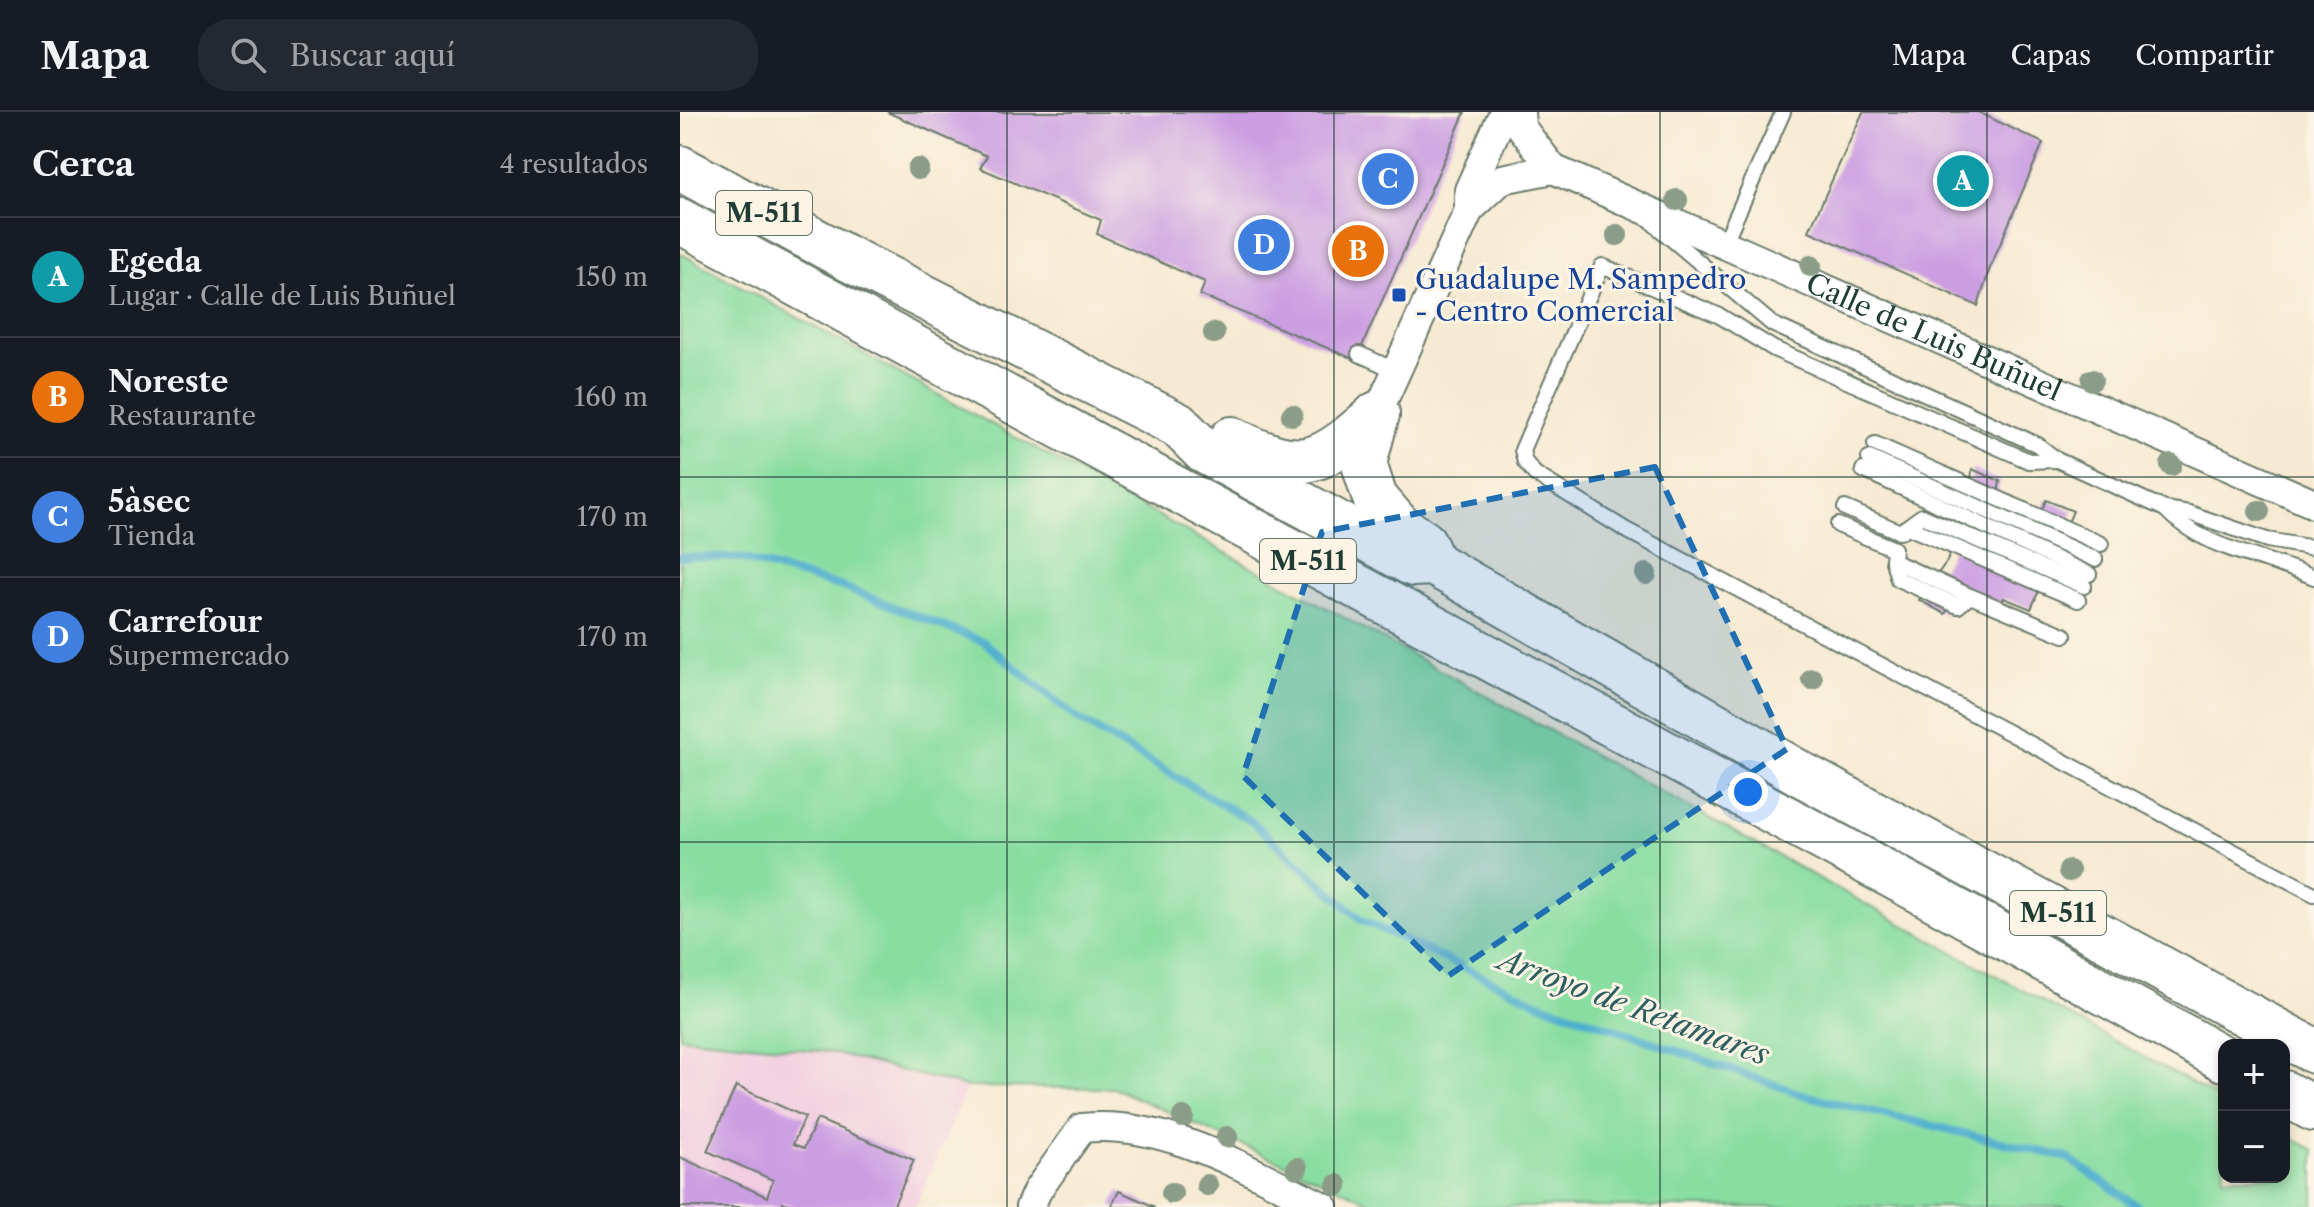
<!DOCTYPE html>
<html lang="es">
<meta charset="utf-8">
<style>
body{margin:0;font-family:"Libre Caslon Text",serif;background:#242831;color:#f1f3f6}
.controls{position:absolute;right:24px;bottom:24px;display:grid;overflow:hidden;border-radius:16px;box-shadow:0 4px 12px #0003}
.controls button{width:72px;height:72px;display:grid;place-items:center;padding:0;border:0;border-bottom:2px solid #363941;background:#171b24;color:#f1f3f6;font:40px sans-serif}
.you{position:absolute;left:1068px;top:680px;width:28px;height:28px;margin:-20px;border:6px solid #fff;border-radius:50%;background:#1a73e8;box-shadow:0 0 0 12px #1a73e833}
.badge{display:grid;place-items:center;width:52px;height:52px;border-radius:50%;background:#8c9099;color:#fff;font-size:26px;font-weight:700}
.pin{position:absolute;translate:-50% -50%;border:4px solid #fff;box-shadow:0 2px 8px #0006}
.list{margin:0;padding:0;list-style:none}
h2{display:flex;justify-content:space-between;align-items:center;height:104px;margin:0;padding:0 32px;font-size:34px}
h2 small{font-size:26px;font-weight:400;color:#9ea1a6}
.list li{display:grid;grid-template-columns:52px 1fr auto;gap:24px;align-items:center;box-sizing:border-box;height:120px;padding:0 32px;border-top:2px solid #363941}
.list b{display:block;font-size:30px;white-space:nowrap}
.list p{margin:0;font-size:26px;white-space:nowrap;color:#9ea1a6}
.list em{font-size:26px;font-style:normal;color:#9ea1a6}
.icon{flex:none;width:44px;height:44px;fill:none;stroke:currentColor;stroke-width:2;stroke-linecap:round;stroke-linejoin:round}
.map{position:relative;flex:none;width:1634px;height:1095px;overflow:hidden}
header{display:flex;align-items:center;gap:48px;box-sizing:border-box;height:112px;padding:0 40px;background:#171b24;border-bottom:2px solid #363941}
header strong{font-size:38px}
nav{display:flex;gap:44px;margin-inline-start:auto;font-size:28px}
.search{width:560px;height:72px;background:#242831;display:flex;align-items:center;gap:20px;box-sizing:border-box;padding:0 28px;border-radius:32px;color:#9ea1a6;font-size:30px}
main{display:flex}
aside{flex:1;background:#171b24}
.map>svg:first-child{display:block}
.built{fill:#f2cfe0}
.green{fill:#88dda0;stroke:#548d6a;stroke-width:2}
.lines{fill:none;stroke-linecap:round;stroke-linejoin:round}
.stream{stroke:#4eafcd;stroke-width:8}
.building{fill:#cb9de2}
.service-casing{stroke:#6a7a6b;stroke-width:18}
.minor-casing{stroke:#6a7a6b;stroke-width:32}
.trunk-casing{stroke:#6a7a6b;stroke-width:48}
.service{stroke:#fff;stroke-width:14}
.minor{stroke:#fff;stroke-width:28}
.trunk{stroke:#fff;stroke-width:44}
.tree{fill:#8b9c87}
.marked{fill:#1f6fb2;fill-opacity:0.2;stroke:#1f6fb2;stroke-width:6;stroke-dasharray:16 10;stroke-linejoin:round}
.grid{fill:none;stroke:#1f3d34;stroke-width:2;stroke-opacity:0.55}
.transit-dot{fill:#1a4fb4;stroke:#fcf5e5;stroke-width:3}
.labels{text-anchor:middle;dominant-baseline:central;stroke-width:6;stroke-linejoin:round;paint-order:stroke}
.shield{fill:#fcf5e5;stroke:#617469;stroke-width:2}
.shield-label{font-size:26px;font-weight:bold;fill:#1f3d34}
.transit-label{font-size:28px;fill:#164399;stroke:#fcf5e5;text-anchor:start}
.street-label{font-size:28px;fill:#1f3d34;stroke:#fcf5e5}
.water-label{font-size:30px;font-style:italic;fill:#2d5f62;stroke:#fcf5e5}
</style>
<header>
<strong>Mapa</strong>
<div class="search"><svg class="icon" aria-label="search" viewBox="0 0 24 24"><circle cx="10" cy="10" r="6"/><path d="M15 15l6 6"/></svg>Buscar aquí</div>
<nav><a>Mapa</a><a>Capas</a><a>Compartir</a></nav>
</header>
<main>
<aside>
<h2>Cerca<small>4 resultados</small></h2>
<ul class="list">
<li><span class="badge" style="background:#0f9aa8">A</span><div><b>Egeda</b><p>Lugar · Calle de Luis Buñuel</p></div><em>150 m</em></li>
<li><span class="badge" style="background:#e8710a">B</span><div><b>Noreste</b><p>Restaurante</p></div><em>160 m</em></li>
<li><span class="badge" style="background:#3f7fe0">C</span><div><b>5àsec</b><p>Tienda</p></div><em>170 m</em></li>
<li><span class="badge" style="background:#3f7fe0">D</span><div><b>Carrefour</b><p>Supermercado</p></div><em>170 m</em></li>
</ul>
</aside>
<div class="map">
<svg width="1634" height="1095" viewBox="0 0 1634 1095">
<rect width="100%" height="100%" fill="#fcf5e5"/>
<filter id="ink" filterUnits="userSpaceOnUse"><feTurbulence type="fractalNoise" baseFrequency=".0125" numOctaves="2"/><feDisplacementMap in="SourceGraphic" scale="16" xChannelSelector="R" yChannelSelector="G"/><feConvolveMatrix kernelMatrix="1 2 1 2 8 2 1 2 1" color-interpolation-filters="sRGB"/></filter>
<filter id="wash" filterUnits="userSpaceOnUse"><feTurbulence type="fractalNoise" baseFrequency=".006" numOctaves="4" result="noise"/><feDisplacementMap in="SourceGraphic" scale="32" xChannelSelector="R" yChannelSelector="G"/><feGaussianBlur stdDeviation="1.8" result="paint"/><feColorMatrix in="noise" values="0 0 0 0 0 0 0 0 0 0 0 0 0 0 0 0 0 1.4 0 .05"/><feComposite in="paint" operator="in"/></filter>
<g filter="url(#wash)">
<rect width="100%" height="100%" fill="#f6ead2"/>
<path class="built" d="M16,924L148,940L287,975L235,1095H0V925Z"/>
<path class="green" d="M0,141L1544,989V1065H1604V1022L1634,1038V1095H701L434,976L287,975L148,940L0,925Z"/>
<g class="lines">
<path class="stream" d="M0,445L60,446L163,475L304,530L395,605L572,710L682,808L859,891L1127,984L1388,1046L1459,1095"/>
</g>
<g id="blocks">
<g class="building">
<path d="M207,0H785L676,248L520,183L525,170L417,122L421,108L300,56L307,44Z"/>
<path d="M1183,0H1298L1363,31L1310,156L1298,194L1129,119Z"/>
<path d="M1292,357L1320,369L1313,414L1298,449L1333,464L1366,388L1393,399L1351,497L1324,486L1320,494L1282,476L1265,502L1239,488L1267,449L1282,415L1289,396Z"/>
<path d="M56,974L125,1005L113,1032L124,1036L137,1007L234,1048L213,1095H115L103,1090L101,1095H0V1045L87,1085L93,1068L27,1039Z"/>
<path d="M439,1079L475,1095H431Z"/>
</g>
</g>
</g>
<g filter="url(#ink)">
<use href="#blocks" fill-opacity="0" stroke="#6a7a6b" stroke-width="2"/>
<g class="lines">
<defs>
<g id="service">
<path d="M974,112L1092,212L1358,333L1377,348L1485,397L1509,401L1587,428L1634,436"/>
<path d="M1044,132L1103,0"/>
<path d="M679,242L717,259"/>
<path d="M1195,332L1421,432"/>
<path d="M1189,346L1415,447"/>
<path d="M1377,348L1349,349L1094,237L1040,204L922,154L842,338L845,350L855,362L946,418L1634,782"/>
<path d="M1183,358L1409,462"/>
<path d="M1165,396L1220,420L1242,404L1404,474"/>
<path d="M1485,397C1523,438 1584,444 1634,465"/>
<path d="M1158,413L1214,437L1213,449L1218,467L1278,494L1290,484L1384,523"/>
<path d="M1228,415L1398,488"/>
<path d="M1213,449L1290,484"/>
</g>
<g id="minor">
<path id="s1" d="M840,0L841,15L873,57L1634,392"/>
<path d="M789,98L822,67L873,57"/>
<path d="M697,302L789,98V78L824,0"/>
<path d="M350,1095L357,1079L402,1016C487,1007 570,1060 644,1095"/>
</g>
<g id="trunk">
<path d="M0,56L167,146L498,313L524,339L733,452L753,451L1121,662L1634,939"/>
<path d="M0,109L1257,788L1544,947"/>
<path d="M697,302L684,352L695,386L719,414L744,431L752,449"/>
<path d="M552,327C624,364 640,352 697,302"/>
<path d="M1604,981L1634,997"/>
</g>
</defs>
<use href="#service" class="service-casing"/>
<use href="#minor" class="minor-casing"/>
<use href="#trunk" class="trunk-casing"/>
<use href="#service" class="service"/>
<use href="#minor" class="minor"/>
<use href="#trunk" class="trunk"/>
</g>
<g class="tree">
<circle cx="238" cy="57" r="11"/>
<circle cx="997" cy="88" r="11"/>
<circle cx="937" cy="123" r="11"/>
<circle cx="1131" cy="154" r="11"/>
<circle cx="534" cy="221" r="11"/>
<circle cx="1412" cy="268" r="11"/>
<circle cx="612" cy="303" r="11"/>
<circle cx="1491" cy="353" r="11"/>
<circle cx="1579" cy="399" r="11"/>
<circle cx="966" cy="462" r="11"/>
<circle cx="1132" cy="567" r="11"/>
<circle cx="1389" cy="759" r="11"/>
<circle cx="503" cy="1005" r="11"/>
<circle cx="547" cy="1025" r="11"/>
<circle cx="617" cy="1056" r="11"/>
<circle cx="527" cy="1073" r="11"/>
<circle cx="657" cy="1073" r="11"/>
<circle cx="492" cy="1081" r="11"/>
</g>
</g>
<path class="marked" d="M975,355L1107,637L768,864L563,664L642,420Z"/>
<path class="grid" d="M327,0V1095M654,0V1095M980,0V1095M1307,0V1095M0,365H1634M0,730H1634"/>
<rect class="transit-dot" x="711" y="175" width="16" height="16" rx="4"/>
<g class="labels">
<g class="shield">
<rect x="36" y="79" width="96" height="44" rx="6"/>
<rect x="580" y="427" width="96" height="44" rx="6"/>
<rect x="1330" y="779" width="96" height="44" rx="6"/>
</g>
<g class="shield-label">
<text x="84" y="101">M-511</text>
<text x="628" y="449">M-511</text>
<text x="1378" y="801">M-511</text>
</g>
<g class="transit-label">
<text x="735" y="167">Guadalupe M. Sampedro<tspan x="735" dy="32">- Centro Comercial</tspan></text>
</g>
<g class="street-label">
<text stroke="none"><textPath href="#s1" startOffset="484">Calle de Luis Buñuel</textPath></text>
</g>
<g class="water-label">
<text transform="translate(954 895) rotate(20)">Arroyo de Retamares</text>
</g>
</g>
</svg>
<div class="controls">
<button>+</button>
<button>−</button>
</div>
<div class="you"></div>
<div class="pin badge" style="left:1283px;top:69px;background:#0f9aa8">A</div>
<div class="pin badge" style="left:678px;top:139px;background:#e8710a">B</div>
<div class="pin badge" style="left:708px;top:67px;background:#3f7fe0">C</div>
<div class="pin badge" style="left:584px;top:133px;background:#3f7fe0">D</div>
</div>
</main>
